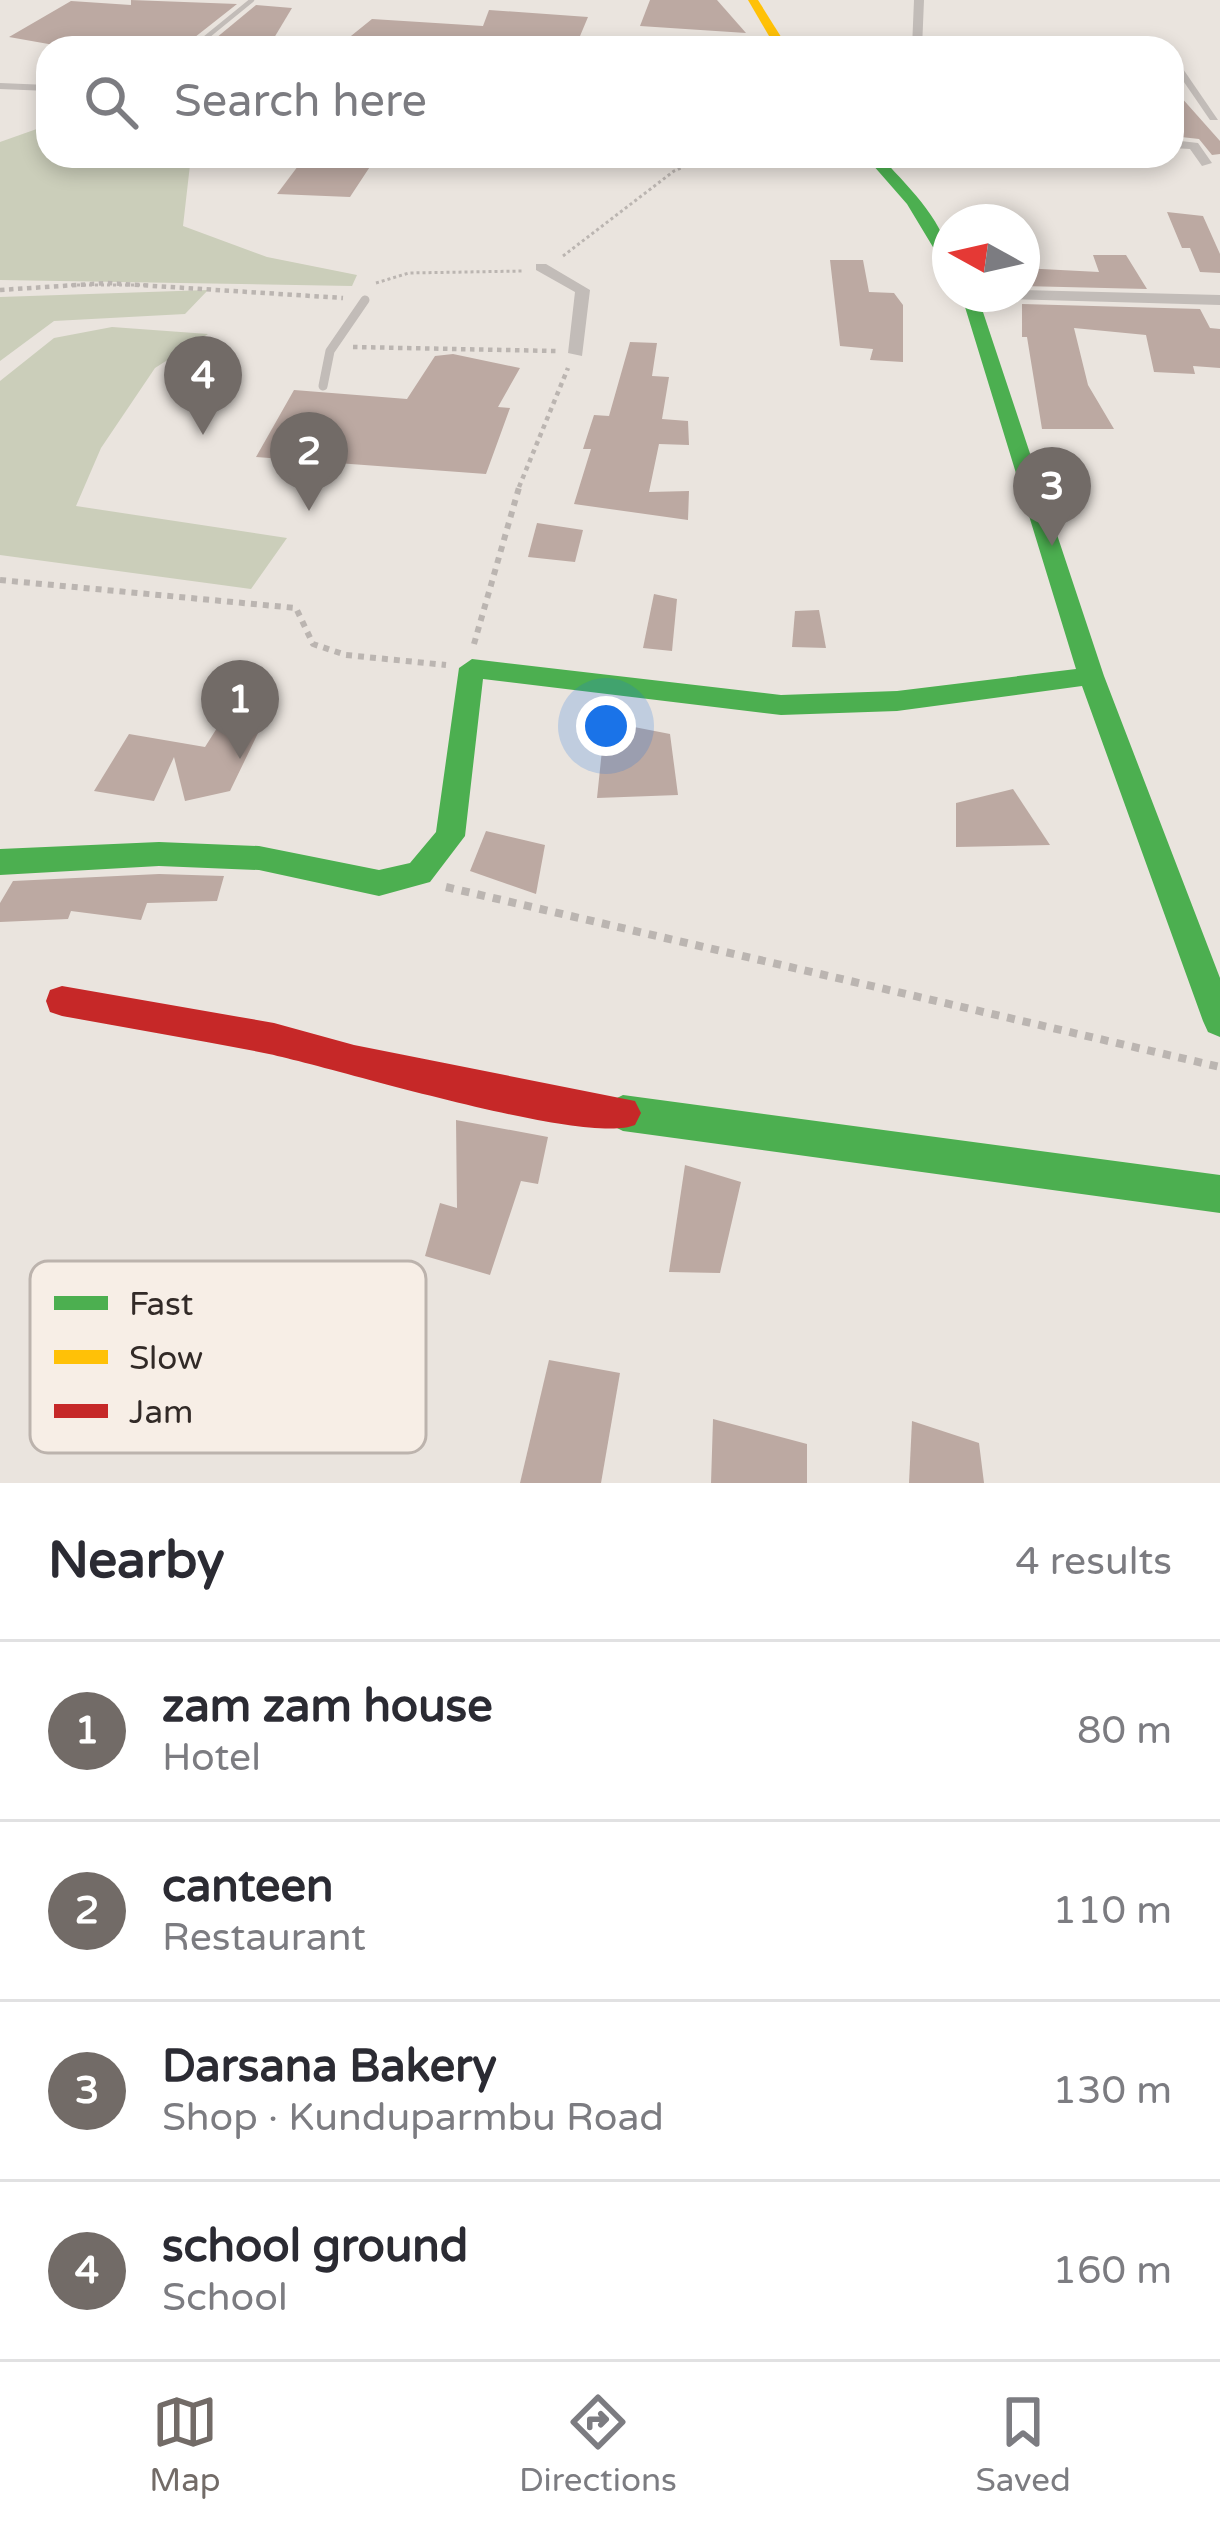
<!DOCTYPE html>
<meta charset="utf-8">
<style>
body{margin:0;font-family:"Varela Round",sans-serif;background:#f7f7f7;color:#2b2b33}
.compass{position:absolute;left:932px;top:204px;width:108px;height:108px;border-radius:50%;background:#fff;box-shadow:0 6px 18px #0003;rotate:278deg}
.you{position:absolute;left:606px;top:726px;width:42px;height:42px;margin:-30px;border:9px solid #fff;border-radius:50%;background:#1a73e8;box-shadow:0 0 0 18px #1a73e833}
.badge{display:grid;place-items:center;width:78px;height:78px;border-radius:50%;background:#726b67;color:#fff;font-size:39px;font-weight:700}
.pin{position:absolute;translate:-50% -99px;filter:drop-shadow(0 3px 6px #0008)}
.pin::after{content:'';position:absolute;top:63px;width:42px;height:36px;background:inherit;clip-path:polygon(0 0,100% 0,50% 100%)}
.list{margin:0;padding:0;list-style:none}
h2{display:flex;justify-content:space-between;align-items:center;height:156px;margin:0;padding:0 48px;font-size:51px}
h2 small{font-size:39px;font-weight:400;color:#7c7c81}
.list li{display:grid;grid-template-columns:78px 1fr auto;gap:36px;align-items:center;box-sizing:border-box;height:180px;padding:0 48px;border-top:3px solid #e1e1e2}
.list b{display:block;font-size:45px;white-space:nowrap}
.list p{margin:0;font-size:39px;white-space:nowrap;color:#7c7c81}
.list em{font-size:39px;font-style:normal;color:#7c7c81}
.icon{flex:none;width:66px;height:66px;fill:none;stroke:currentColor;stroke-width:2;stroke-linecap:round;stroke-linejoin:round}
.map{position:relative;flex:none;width:1220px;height:1483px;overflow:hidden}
.search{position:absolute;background:#fff;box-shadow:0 6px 18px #0003;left:36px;right:36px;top:36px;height:132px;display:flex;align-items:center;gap:30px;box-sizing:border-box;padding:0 42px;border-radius:36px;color:#7c7c81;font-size:45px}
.sheet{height:876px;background:#fff}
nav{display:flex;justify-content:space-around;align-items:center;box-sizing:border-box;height:168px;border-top:3px solid #e1e1e2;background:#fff;font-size:33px;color:#7c7c81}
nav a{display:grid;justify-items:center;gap:6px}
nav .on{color:#726b67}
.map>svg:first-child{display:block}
.green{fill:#cbceba}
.building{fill:#bca9a2}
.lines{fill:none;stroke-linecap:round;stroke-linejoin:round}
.path-far3{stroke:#bbb5b1;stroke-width:3;stroke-dasharray:3 3;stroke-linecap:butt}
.path-far2{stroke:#bbb5b1;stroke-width:4.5;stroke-dasharray:4.5 4.5;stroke-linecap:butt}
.path-far1{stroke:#bbb5b1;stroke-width:6;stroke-dasharray:6 6;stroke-linecap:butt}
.path{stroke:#bbb5b1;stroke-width:8;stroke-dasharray:8 8;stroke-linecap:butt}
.lane-far1{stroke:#c2bcb8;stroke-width:4.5}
.lane{stroke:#c2bcb8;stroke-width:9}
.street{fill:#c2bcb8;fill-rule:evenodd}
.fast{fill:#4caf50;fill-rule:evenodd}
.slow{fill:#ffc107;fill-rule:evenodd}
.jam{fill:#c62828;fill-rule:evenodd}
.key{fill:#f7eee6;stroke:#bcb3ad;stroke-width:3}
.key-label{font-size:33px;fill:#322a27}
</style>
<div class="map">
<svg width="1220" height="1483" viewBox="0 0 1220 1483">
<rect width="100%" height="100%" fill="#eae4de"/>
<g class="green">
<path d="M48,125V156H191L183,226L267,257L357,275L352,286L0,280V142Z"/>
<path d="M208,290L185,314L54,321L0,361V297Z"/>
<path d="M112,327L208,334L155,368L101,448L76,506L287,538L251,589L0,555V381L54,338Z"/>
</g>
<g class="building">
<path d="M131,0L237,4L190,41L169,48H71L9,37L71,1L131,5Z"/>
<path d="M650,0H717L746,33L640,26Z"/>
<path d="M256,5L292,8L268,48L210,43Z"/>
<path d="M489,10L588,17L575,48H422L346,40L372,19L483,26Z"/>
<path d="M1172,87L1220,141V154L1212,155L1199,139L1172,136Z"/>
<path d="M329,156H377L350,197L277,194L298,166L320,167Z"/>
<path d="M1167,212L1203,216L1220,254V273L1200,272L1190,248H1182Z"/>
<path d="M1093,255H1126L1147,289L1022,286V268L1099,272Z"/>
<path d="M830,260H863L869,292L894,293L903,305V362L870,360L873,349L840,346Z"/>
<path d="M1022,304L1200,309L1210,328L1220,329V368L1193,366L1195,374L1154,372L1146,335L1074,328L1088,385L1114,429H1042L1027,337H1022Z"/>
<path d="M630,342L657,343L652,376L669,377L662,419L688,421L689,445L659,444L649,492L689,491L688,520L574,504L591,449H583L594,415L609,416Z"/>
<path d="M453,354L520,368L498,407L510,408L486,474L256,457L294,390L407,399L435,356Z"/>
<path d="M537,523L583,530L575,562L528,557Z"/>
<path d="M654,594L677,599L672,651L643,648Z"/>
<path d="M819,610L826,648L792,647L795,611Z"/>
<path d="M629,726L670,734L678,795L597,798L602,750L615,745Z"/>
<path d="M217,728L259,731L230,791L185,801L174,757L154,801L94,791L129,734L205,747Z"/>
<path d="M1013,789L1050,845L956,847V803Z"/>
<path d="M486,831L545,845L536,894L470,871Z"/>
<path d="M159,874L224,876L217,901L147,903L141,920L71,911L68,919L0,922V903L13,881Z"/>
<path d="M456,1120L548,1137L538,1184L521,1181L490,1275L425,1256L440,1203L457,1208Z"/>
<path d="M685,1165L741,1182L720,1273L669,1272Z"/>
<path d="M549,1360L620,1373L601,1483H520Z"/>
<path d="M713,1419L807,1444V1483H711Z"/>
<path d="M912,1421L979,1443L984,1483H909Z"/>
</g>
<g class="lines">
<g class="path-far3">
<path d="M563,256L674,171L699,160L749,156"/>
<path d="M376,283L409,273L523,271"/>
<path d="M71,285H144"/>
</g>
<g class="path-far2">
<path d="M0,290L107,283L343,298"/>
<path d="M353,347L556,351"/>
<path d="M519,487L568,368"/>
</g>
<g class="path-far1">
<path d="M0,580L296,608L313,644L346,655L446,665"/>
<path d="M474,644L520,484"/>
</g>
<path class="path" d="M446,887L1220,1067"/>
<path class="lane-far1" d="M193,48L252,0"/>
<path class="lane" d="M323,386L330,351L365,300"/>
<g class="street">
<path d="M914,0H924L922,48H912Z"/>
<path d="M1173,66H1181L1218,120H1210Z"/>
<path d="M0,83L48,85V91L0,89Z"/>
<path d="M1172,140L1198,143L1212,163L1202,166L1190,149L1172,148Z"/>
<path d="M536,264H546L590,290L582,356L568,353L575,292L536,270Z"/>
<path d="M1022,290L1220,295V305L1006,299L998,294H1022Z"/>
</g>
<g class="fast">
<path d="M865,156H880C907,186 950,225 950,267L942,262L907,204Z"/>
<path d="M961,294H977L1104,676L1220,978V1037L1208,1032L1203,1021L1082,686L897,711L781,715L483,679L465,836L430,882L379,896L259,870L159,866L0,875V849L159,842L259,846L379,870L410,863L436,832L459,668L472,659L781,695L897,691L1076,669Z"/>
<path d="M623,1095L1220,1175V1213L623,1131L611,1125L605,1113L611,1101Z"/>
</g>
<path class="slow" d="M748,0H758L788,48H776Z"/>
<path class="jam" d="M62,986L274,1023L354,1045L635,1101L641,1113L635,1125C586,1146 335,1068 269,1054C201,1040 131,1029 62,1016L50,1012L46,1001L50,990Z"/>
</g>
<rect x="30" y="1261" width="396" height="192" rx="18" class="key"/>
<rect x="54" y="1296" width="54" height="14" fill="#4caf50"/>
<rect x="54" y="1350" width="54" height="14" fill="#ffc107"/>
<rect x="54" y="1404" width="54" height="14" fill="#c62828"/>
<g class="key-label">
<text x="129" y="1315">Fast</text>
<text x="129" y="1369">Slow</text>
<text x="129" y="1423">Jam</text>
</g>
</svg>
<svg class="compass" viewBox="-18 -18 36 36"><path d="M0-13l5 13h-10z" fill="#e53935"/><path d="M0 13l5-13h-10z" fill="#7c7c81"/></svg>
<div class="you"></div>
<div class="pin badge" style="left:240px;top:759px">1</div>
<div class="pin badge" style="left:309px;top:511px">2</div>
<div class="pin badge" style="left:1052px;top:546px">3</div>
<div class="pin badge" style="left:203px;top:435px">4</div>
<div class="search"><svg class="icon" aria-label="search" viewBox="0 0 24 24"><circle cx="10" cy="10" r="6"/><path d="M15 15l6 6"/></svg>Search here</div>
</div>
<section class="sheet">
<h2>Nearby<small>4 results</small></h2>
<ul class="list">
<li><span class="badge">1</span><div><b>zam zam house</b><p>Hotel</p></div><em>80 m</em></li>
<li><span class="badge">2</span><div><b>canteen</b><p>Restaurant</p></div><em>110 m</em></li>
<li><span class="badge">3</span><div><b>Darsana Bakery</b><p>Shop · Kunduparmbu Road</p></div><em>130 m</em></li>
<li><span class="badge">4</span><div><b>school ground</b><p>School</p></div><em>160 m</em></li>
</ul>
</section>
<nav>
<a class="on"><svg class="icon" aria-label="map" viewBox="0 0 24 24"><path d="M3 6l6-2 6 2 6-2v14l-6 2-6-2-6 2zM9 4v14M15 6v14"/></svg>Map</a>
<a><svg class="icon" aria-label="directions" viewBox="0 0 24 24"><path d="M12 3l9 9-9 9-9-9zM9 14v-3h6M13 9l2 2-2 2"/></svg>Directions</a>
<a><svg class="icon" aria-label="saved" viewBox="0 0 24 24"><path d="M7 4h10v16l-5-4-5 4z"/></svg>Saved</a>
</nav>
